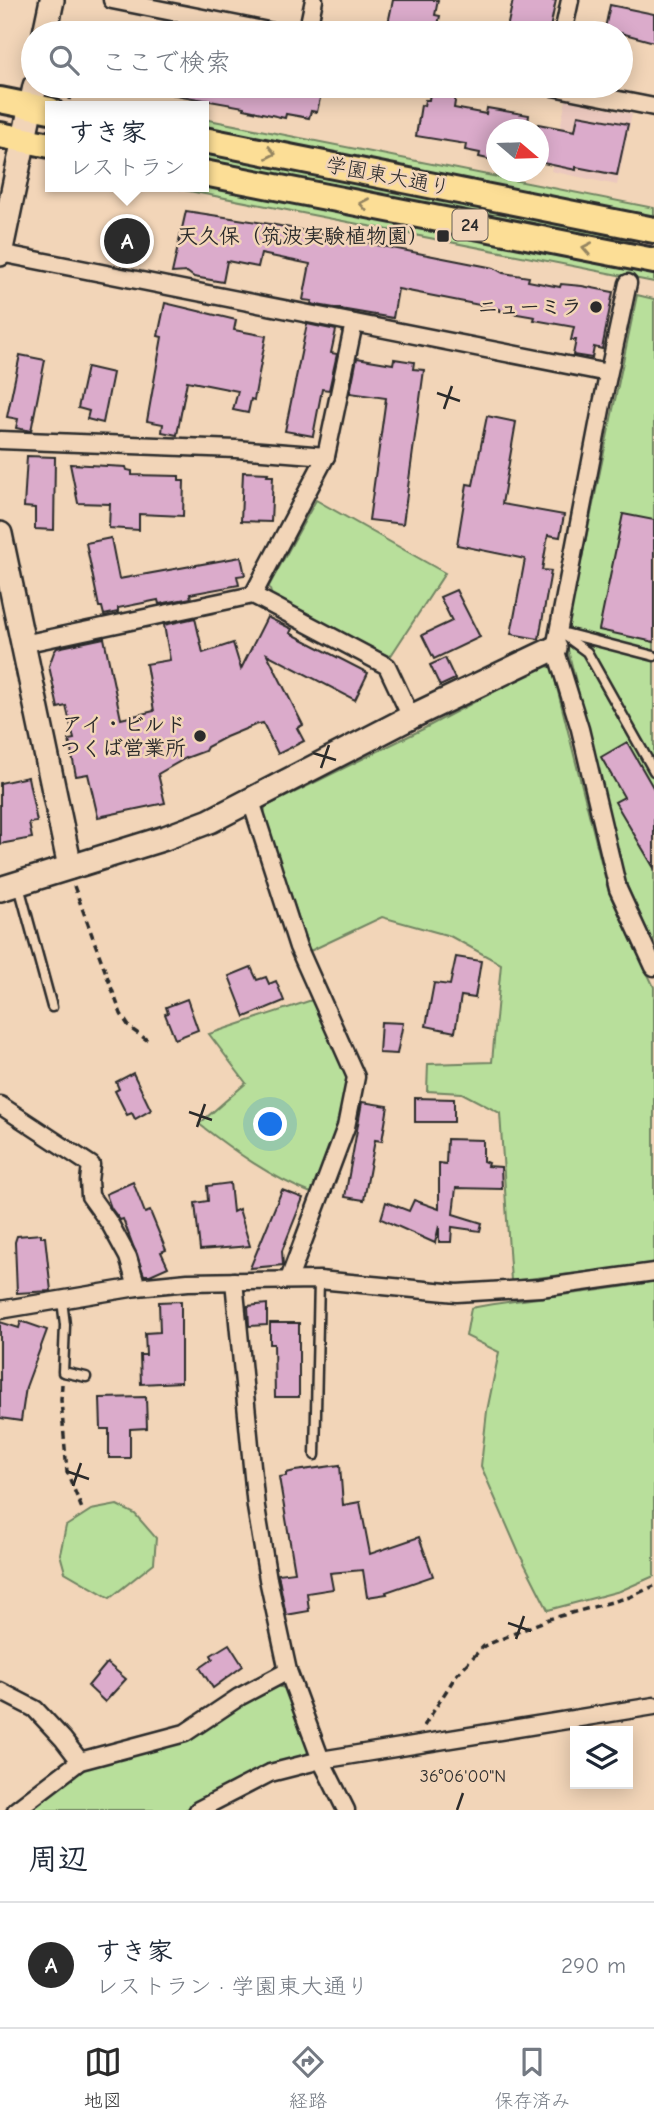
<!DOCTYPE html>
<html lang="ja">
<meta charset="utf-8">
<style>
body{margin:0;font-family:"Comic Neue","Klee One",sans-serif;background:#f2f2f3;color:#1f2937}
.controls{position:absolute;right:21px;bottom:21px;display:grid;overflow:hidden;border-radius:0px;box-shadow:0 4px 18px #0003}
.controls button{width:63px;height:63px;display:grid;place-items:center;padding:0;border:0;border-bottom:2px solid #e0e1e3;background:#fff;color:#1f2937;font:35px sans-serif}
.compass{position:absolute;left:486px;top:119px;width:63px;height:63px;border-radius:50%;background:#fff;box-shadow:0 4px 18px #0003;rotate:109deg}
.you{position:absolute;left:271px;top:1125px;width:24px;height:24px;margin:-18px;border:5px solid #fff;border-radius:50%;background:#1a73e8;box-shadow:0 0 0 10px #1a73e833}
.badge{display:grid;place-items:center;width:46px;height:46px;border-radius:50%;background:#2b2b2b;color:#fff;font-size:23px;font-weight:700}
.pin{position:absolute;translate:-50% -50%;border:4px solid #fff;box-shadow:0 2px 7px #0006}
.popup{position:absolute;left:45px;top:101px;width:164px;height:91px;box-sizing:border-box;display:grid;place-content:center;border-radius:0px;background:#fff;filter:drop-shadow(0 2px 5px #0005);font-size:23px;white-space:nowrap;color:#747a83}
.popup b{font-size:26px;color:#1f2937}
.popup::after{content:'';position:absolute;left:50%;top:100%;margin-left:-14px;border:14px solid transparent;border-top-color:#fff}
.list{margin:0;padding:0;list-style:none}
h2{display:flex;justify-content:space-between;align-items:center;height:91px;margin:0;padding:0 28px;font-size:30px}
h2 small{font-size:23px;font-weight:400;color:#747a83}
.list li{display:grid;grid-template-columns:46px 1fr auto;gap:21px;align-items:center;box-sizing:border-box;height:126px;padding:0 28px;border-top:2px solid #e0e1e3}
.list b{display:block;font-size:26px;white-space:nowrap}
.list p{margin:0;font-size:23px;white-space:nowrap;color:#747a83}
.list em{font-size:23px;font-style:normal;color:#747a83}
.icon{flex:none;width:38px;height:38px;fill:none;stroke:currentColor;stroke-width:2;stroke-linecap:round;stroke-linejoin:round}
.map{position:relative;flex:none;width:654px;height:1810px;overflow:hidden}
.search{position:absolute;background:#fff;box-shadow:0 4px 18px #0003;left:21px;right:21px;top:21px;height:77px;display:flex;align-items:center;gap:18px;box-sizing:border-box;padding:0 24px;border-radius:38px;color:#747a83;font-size:26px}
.sheet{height:217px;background:#fff}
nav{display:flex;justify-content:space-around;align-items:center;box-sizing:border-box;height:98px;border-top:2px solid #e0e1e3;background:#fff;font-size:19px;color:#747a83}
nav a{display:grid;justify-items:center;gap:4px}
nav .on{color:#2b2b2b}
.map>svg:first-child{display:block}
.built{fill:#ebc8be}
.green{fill:#b8df9b;stroke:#728563;stroke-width:2}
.building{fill:#dbabcb;stroke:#2b2b2b;stroke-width:2}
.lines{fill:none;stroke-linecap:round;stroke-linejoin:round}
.lane-casing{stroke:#2b2b2b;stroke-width:13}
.street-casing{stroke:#2b2b2b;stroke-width:21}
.secondary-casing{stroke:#2b2b2b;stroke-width:28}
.primary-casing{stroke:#2b2b2b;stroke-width:30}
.path{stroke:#2b2b2b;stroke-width:3.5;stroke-dasharray:7 5;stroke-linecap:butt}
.lane{stroke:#f2d5b8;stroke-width:8}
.street{stroke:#f2d5b8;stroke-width:16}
.secondary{stroke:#f2d5b8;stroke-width:23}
.primary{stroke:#fcde96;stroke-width:24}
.oneway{stroke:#948460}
.ticks{fill:none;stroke:#2b2b2b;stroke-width:2.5}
.poi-dot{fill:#2b2b2b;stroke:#f2d5b8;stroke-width:2.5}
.labels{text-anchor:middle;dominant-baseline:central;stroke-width:5;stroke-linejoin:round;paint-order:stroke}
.shield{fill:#f2d5b8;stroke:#675e55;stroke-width:2}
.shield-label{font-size:19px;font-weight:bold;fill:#2b2b2b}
.street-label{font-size:21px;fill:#2b2b2b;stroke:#f2d5b8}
.poi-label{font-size:21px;font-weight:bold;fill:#2b2b2b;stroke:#f2d5b8;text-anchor:end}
.ticks-label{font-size:18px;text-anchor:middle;fill:#2b2b2b;stroke:#f2d5b8;stroke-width:5;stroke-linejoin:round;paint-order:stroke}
</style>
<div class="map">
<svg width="654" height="1810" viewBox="0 0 654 1810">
<rect width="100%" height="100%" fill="#f2d5b8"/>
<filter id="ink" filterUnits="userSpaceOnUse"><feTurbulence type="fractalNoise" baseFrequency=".0143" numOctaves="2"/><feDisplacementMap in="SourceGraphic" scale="14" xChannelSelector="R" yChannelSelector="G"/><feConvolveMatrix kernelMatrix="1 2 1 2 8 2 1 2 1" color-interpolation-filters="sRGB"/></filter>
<g filter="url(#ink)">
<path class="built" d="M566,100L632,114L617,185L551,171Z"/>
<g class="green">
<path d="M204,119L654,208V218L204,129Z"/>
<path d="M204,151L556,221L654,248V251L224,165L204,159Z"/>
<path d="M204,184L654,273V282L169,187H204Z"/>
<path d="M637,295L654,299V946L626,884L565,638Z"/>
<path d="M316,500L445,573L390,657L272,597L269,586Z"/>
<path d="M545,665L552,668L609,893L654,987V1264L511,1281L500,1113L462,1093L427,1091L428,1064L492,1062L501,964L450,936L382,917L310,951L264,817L265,807L423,729Z"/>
<path d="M312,1000L350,1078L341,1130L311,1193C270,1177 234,1151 199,1124L246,1083L209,1034Z"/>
<path d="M654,1281V1576L620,1591L548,1610L518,1551L481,1466L487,1411L499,1352L466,1336L471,1308C532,1296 594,1294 654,1281Z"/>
<path d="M117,1505L135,1514L156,1538L154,1563L110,1598L65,1572L60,1554L66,1526L91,1510Z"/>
<path d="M274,1685L288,1689L310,1748L305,1757L260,1768L185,1810H29L73,1776L85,1769L188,1740Z"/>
</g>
<g class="building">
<path d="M393,0H438L435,15L440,16L436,33H386Z"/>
<path d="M513,0H556L549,33H506Z"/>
<path d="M610,5L654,14V42L621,33H604Z"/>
<path d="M171,86H316L315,93L321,94L317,112L311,111L309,118L286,114L285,118L244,109V107L170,94Z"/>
<path d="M431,86L457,88L454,108L486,114L487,108L529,115L527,130H496V161L479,157L480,153L465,150L466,144L416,136L421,105L424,106L425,100H429Z"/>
<path d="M578,115L628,124L617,175L576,167V170L538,162V124L575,131Z"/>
<path d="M186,211L270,224L494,268L503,273L529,277L528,281L560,287L561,284L582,286L613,292L602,349L594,347L592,358L573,355L576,340H571L574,327L534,320L535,317L500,311V309L398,289L393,318L311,304L312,301L303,300L310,264L261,254L258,267L227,261L223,282L194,277L187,272L172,273Z"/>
<path d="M114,221L146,228L139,261L108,255Z"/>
<path d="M165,303L236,320L234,330L266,336L254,400L251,399L248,413L233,410L238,391L187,381L177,435L162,432L163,424L147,421L162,337L158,336Z"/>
<path d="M307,324L336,330L331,353L337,354L329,390L322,389L313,436L285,431Z"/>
<path d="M20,355L45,360L31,431L16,428L18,419L7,417Z"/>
<path d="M357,358L393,364L394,359L414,362L413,369L424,370L403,524L369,520L386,398L350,393Z"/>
<path d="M87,367L113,373L103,423L87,419L89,411L78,408Z"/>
<path d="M487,416L516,422L502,504L564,515L560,537L548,535L542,570L551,571L539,639L511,634L525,559L457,545L467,484L473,485Z"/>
<path d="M27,456L55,457L54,530L35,529V508L24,507Z"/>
<path d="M70,464L126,467L127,470L132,471V475L179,476V481H184L183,516L139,514V530L109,528L110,504L78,503Z"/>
<path d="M243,472L268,473L267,476H273L271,522L241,521Z"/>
<path d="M623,514L654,520V642L599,630Z"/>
<path d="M111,538L119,579L241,557L245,575L237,576L239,585L190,594L191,598L159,604L158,600L118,608V612L104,615L102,607H99L86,543Z"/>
<path d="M456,590L480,637L434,659L422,635L452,621L440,597Z"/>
<path d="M267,617L292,629L290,633L368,673L355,700L267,654L303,725L297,728L304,741L278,754L263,723L255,725L226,737L207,747L205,751L186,758L158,774L165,803L98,817L88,774L76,776L69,740L74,739L66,706L58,708L49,666L54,652L57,648L104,638L121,719L154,711L146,664L170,660L164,625L195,618L203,653L233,643L241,669Z"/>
<path d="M445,658L455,679L440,686L430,665Z"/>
<path d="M627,742L654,789V868L615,802L624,797L601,757Z"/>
<path d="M28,777L37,822L29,823L32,838L0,844V783Z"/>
<path d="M456,957L481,961L475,998L461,996L455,1032L426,1026L434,983L450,985Z"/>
<path d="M251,967L257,980L266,977L269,984L276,981L284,1001L245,1017L229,976Z"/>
<path d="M187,999L198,1030L175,1039L165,1014L168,1013L166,1007Z"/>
<path d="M381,1022L403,1023L397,1054L379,1053Z"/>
<path d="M133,1073L151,1110L135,1119L132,1113L127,1115L115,1091L119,1089L116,1082Z"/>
<path d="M415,1098L454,1099V1122H415Z"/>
<path d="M362,1102L388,1106L382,1141L375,1140L364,1200L345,1197Z"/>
<path d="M447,1139L483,1140V1161L488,1163L487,1166L501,1167L502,1189L456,1188L453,1214L482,1223L480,1231L452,1227L451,1242H439V1226L435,1243L381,1219L386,1202L409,1211L414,1200L439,1209V1163L446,1164Z"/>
<path d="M133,1182L145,1213L150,1211L166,1250L161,1252L168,1267L150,1275H144L123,1219L120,1220L111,1208L106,1194Z"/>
<path d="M230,1183L233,1212L239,1209L250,1246L200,1250L195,1203L208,1201L207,1186Z"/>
<path d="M282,1190L303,1198L282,1251L283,1265L250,1268Z"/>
<path d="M41,1234V1237H45L51,1291L17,1293L15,1242L17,1236Z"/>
<path d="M181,1301V1382L141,1384L140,1355H146L145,1333L160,1332L159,1302Z"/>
<path d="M267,1304V1325L249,1326L248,1306Z"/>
<path d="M21,1321L47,1330L26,1387L21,1421L0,1418V1322L19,1328Z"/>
<path d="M270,1323H299V1397H275L274,1344H270Z"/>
<path d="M146,1397L147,1428L130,1429V1458H109V1429H101L100,1398Z"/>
<path d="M340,1465L343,1505L360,1502L370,1554L419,1537L433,1576L386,1592L387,1594L367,1597L363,1570L330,1573L333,1589L307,1593L309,1611L286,1615L278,1574L295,1572L279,1477L286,1476V1473L295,1471Z"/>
<path d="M229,1644L243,1666L213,1688L200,1668L213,1659L211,1655Z"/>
<path d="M107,1663L126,1679L105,1702L88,1686Z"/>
</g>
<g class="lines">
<defs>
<g id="lane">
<path d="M557,630L587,652L654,771"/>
<path d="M565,633L654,656"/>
<path d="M19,886L52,1007"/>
<path d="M62,1300L65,1325L63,1372L86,1377"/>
<path d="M315,1455L319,1280"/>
</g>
<g id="street">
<path d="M112,0L278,33"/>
<path d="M307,33L314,0"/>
<path d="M563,33L570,0"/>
<path d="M548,86L654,107"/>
<path d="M0,253L608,373"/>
<path d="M628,283L602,404L555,648L580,729L618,889L654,967"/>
<path d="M0,440L236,449L326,456"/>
<path d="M253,595L326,456L354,323"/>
<path d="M23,644L253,595L387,666L411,717"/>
<path d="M251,801L298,947L356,1077L346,1127L289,1279"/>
<path d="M0,1105L91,1165L89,1181L90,1196L110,1224L128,1257L137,1287"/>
<path d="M234,1281L256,1507L268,1579L288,1671L321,1760L346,1810"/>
<path d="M0,1310L137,1287L188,1282L319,1280L457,1293L540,1288L654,1272"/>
<path d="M0,1691L35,1709L63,1739L80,1761"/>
<path d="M16,1810L80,1761L185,1733L239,1697L288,1671"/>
<path d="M198,1810L270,1773L321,1760L654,1706"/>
</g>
<g id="secondary">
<path d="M45,33L52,0"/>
<path d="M0,254L35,86"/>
<path d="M0,534L70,867"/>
<path d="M0,889L165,838L210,821L411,717L555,648"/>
</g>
<g id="primary">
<path d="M0,100L50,110"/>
<path d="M0,135L50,145"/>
<path d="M204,140L654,230"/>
<path d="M204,173L654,261"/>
</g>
</defs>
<use href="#lane" class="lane-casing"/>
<use href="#street" class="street-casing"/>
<use href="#secondary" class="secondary-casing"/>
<use href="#primary" class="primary-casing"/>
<g class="path">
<path d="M70,100L73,86"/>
<path d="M74,886L121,1014L130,1028L147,1040"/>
<path d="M62,1384L61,1400L67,1472L82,1509"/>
<path d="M424,1726L457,1674L484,1646L549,1619L630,1597L654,1586"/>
</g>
<use href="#lane" class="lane"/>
<use href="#street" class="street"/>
<use href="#secondary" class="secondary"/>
<use href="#primary" class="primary"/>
</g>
<defs><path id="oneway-chevron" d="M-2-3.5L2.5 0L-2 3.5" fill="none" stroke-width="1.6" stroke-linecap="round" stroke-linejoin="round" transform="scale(1.75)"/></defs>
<g class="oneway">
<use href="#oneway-chevron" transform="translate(271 153) rotate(11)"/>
<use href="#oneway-chevron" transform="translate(364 204) rotate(-169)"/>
<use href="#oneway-chevron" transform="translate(587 248) rotate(-169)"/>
</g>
</g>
<path class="ticks" d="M437,393L460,401M444,409L452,386M313,753L336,760M321,768L329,745M189,1112L212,1120M197,1127L205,1104M66,1471L89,1479M73,1486L81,1463M508,1623L531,1631M516,1639L524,1616M457,1810L463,1793"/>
<g class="poi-dot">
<rect x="436" y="229" width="14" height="14" rx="3.5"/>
<circle cx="596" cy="307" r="7"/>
<circle cx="200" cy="736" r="7"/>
</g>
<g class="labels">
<rect class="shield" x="452.5" y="209.5" width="35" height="31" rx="5"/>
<g class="shield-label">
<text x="470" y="225">24</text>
</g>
<g class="street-label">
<text transform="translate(388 176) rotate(11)">学園東大通り</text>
</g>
<g class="poi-label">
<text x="429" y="236">天久保（筑波実験植物園）</text>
<text x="582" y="307">ニューミラ</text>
<text x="186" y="724">アイ・ビルド<tspan x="186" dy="24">つくば営業所</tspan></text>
</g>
</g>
<g class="ticks-label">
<text x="463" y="1782">36°06'00"N</text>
</g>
</svg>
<div class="controls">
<button><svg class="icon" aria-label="layers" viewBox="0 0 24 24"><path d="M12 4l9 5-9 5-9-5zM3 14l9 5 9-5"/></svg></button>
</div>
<svg class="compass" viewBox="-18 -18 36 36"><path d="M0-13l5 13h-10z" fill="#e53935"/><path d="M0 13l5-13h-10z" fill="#747a83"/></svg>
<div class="you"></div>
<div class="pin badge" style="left:127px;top:241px">A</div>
<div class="popup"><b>すき家</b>レストラン</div>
<div class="search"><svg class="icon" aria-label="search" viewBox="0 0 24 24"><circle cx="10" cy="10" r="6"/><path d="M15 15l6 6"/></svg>ここで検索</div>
</div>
<section class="sheet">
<h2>周辺<small></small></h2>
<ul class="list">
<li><span class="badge">A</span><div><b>すき家</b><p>レストラン · 学園東大通り</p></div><em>290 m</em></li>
</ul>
</section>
<nav>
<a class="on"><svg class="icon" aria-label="map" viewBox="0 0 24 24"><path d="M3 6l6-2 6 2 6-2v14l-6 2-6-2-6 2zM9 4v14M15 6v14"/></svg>地図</a>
<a><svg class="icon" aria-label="directions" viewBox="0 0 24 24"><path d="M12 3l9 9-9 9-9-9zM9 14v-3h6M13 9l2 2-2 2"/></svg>経路</a>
<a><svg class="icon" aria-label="saved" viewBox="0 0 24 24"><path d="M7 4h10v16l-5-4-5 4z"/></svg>保存済み</a>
</nav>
